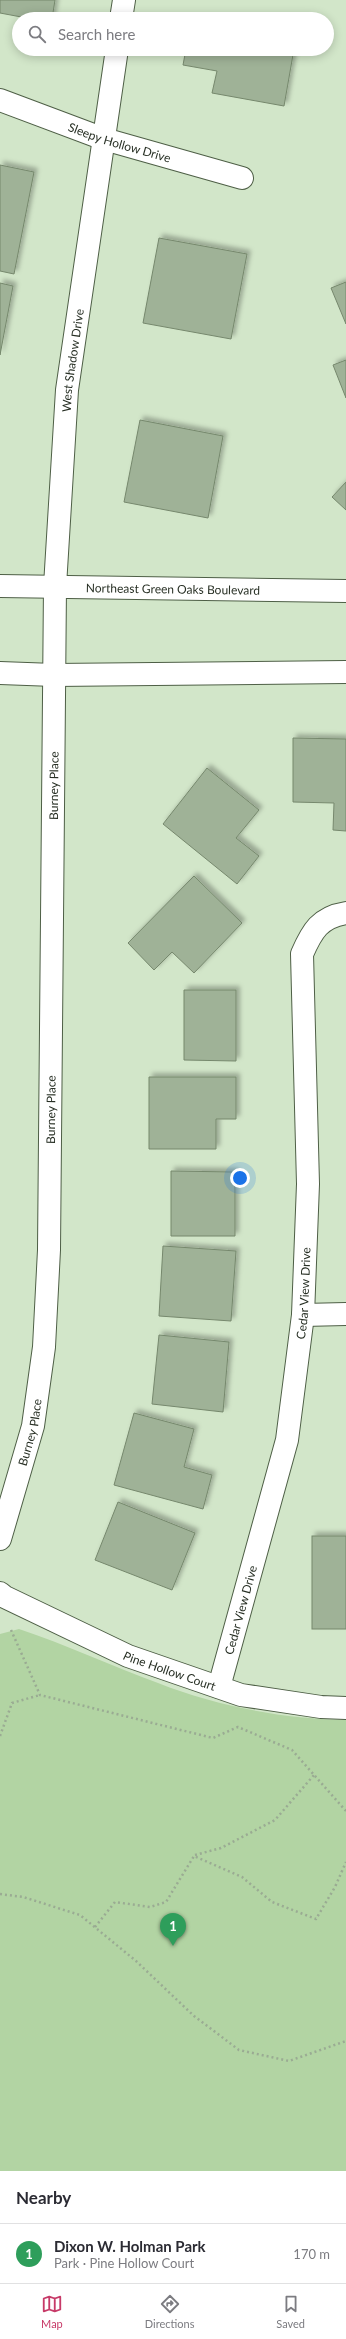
<!DOCTYPE html>
<meta charset="utf-8">
<style>
body{margin:0;font-family:Lato,sans-serif;background:#f2f2f3;color:#2b2b33}
.you{position:absolute;left:240px;top:1178px;width:14px;height:14px;margin:-10px;border:3px solid #fff;border-radius:50%;background:#1a73e8;box-shadow:0 0 0 6px #1a73e833}
.badge{display:grid;place-items:center;width:26px;height:26px;border-radius:50%;background:#c73a68;color:#fff;font-size:13px;font-weight:700}
.pin{position:absolute;translate:-50% -33px;filter:drop-shadow(0 1px 2px #0008)}
.pin::after{content:'';position:absolute;top:21px;width:14px;height:12px;background:inherit;clip-path:polygon(0 0,100% 0,50% 100%)}
.list{margin:0;padding:0;list-style:none}
h2{display:flex;justify-content:space-between;align-items:center;height:52px;margin:0;padding:0 16px;font-size:17px}
h2 small{font-size:13px;font-weight:400;color:#7c7c81}
.list li{display:grid;grid-template-columns:26px 1fr auto;gap:12px;align-items:center;box-sizing:border-box;height:60px;padding:0 16px;border-top:1px solid #e1e1e2}
.list b{display:block;font-size:15px;white-space:nowrap}
.list p{margin:0;font-size:13px;white-space:nowrap;color:#7c7c81}
.list em{font-size:13px;font-style:normal;color:#7c7c81}
.icon{flex:none;width:22px;height:22px;fill:none;stroke:currentColor;stroke-width:2;stroke-linecap:round;stroke-linejoin:round}
.map{position:relative;flex:none;width:346px;height:2171px;overflow:hidden}
.search{position:absolute;background:#fff;box-shadow:0 2px 10px #0003;left:12px;right:12px;top:12px;height:44px;display:flex;align-items:center;gap:10px;box-sizing:border-box;padding:0 14px;border-radius:22px;color:#7c7c81;font-size:15px}
.sheet{height:112px;background:#fff}
nav{display:flex;justify-content:space-around;align-items:center;box-sizing:border-box;height:56px;border-top:1px solid #e1e1e2;background:#fff;font-size:11px;color:#7c7c81}
nav a{display:grid;justify-items:center;gap:2px}
nav .on{color:#c73a68}
.map>svg:first-child{display:block}
.green{fill:#b2d4a3}
.building{fill:#9fb297;stroke:#76886d;filter:url(#shadow)}
.lines{fill:none;stroke-linecap:round;stroke-linejoin:round}
.minor-casing{stroke:#4e5f46;stroke-width:24}
.major-casing{stroke:#4e5f46;stroke-width:24}
.path{stroke:#9aab93;stroke-width:2.5;stroke-dasharray:2 3;stroke-linecap:butt}
.minor{stroke:#fff;stroke-width:22}
.major{stroke:#fff;stroke-width:22}
.labels{text-anchor:middle;dominant-baseline:central;stroke-width:3;stroke-linejoin:round;paint-order:stroke}
.street-label{font-size:12px;fill:#283025;stroke:#d2e6c9}
</style>
<div class="map">
<svg width="346" height="2171" viewBox="0 0 346 2171">
<defs>
<filter id="shadow"><feDropShadow dx="3.5" dy="-3.5" stdDeviation="2" flood-color="#0004"/></filter>
</defs>
<rect width="100%" height="100%" fill="#d2e6c9"/>
<path class="green" d="M19,1629C67,1645 112,1666 158,1683C216,1706 284,1719 346,1720V2171H0V1634Z"/>
<g class="building">
<path d="M0,0H55L52,19H32L0,13Z"/>
<path d="M186,49H294L284,106L212,93L217,71L183,65Z"/>
<path d="M0,165L34,172L14,274L0,271Z"/>
<path d="M159,238L247,254L231,339L143,323Z"/>
<path d="M346,282V324L331,288Z"/>
<path d="M0,283L13,286L0,355Z"/>
<path d="M346,360V398L333,365Z"/>
<path d="M140,420L223,436L208,518L124,502Z"/>
<path d="M346,482V510L332,497Z"/>
<path d="M293,738L346,739V831L333,830L334,803L293,802Z"/>
<path d="M207,768L259,810L236,838L259,856L237,884L163,824Z"/>
<path d="M194,876L242,923L194,973L172,952L154,970L128,943Z"/>
<path d="M184,990H236V1061L184,1060Z"/>
<path d="M149,1077H236V1119H216V1149H149Z"/>
<path d="M171,1171L235,1172V1236H171Z"/>
<path d="M163,1246L236,1251L231,1321L159,1316Z"/>
<path d="M159,1335L229,1342L223,1412L152,1404Z"/>
<path d="M134,1413L194,1429L184,1467L212,1475L203,1509L114,1485Z"/>
<path d="M118,1502L195,1533L172,1590L95,1560Z"/>
<rect x="312" y="1536" width="34" height="93"/>
</g>
<g class="lines">
<defs>
<g id="minor">
<path d="M121,19L124,0"/>
<path id="s1" d="M0,100L104,139L242,178"/>
<path d="M303,1315L346,1314"/>
<path id="s2" d="M0,1539L33,1426L44,1347L49,1250L55,586L67,390L117,49"/>
<path id="s3" d="M0,1593L5,1597L128,1656L241,1695L321,1707L346,1708"/>
<path id="s4" d="M219,1687L287,1440L303,1315L308,1184L302,954C312,931 320,917 346,913"/>
</g>
<g id="major">
<path id="s5" d="M0,586L346,591"/>
<path d="M0,673L54,675L346,672"/>
</g>
</defs>
<use href="#minor" class="minor-casing"/>
<use href="#major" class="major-casing"/>
<g class="path">
<path d="M11,1630L40,1695L213,1738L238,1727L292,1750L346,1811"/>
<path d="M0,1736L12,1703L40,1695"/>
<path d="M195,1855L221,1848L275,1820L314,1775"/>
<path d="M0,1894L23,1897L80,1915L136,1961L194,2016L239,2050L289,2061L346,2041"/>
<path d="M95,1927L115,1902L150,1907L166,1902L194,1856L242,1877L272,1902L316,1919L335,1887L346,1862"/>
</g>
<use href="#minor" class="minor"/>
<use href="#major" class="major"/>
</g>
<g class="labels">
<g class="street-label">
<text stroke="none"><textPath href="#s1" startOffset="127">Sleepy Hollow Drive</textPath></text>
<text stroke="none"><textPath href="#s2" startOffset="1185">West Shadow Drive</textPath></text>
<text stroke="none"><textPath href="#s5" startOffset="173">Northeast Green Oaks Boulevard</textPath></text>
<text stroke="none"><textPath href="#s2" startOffset="759">Burney Place</textPath></text>
<text stroke="none"><textPath href="#s2" startOffset="435">Burney Place</textPath></text>
<text stroke="none"><textPath href="#s4" startOffset="404">Cedar View Drive</textPath></text>
<text stroke="none"><textPath href="#s2" startOffset="111">Burney Place</textPath></text>
<text stroke="none"><textPath href="#s4" startOffset="80">Cedar View Drive</textPath></text>
<text stroke="none"><textPath href="#s3" startOffset="187">Pine Hollow Court</textPath></text>
</g>
</g>
</svg>
<div class="you"></div>
<div class="pin badge" style="left:173px;top:1946px;background:#2e9e5b">1</div>
<div class="search"><svg class="icon" aria-label="search" viewBox="0 0 24 24"><circle cx="10" cy="10" r="6"/><path d="M15 15l6 6"/></svg>Search here</div>
</div>
<section class="sheet">
<h2>Nearby<small></small></h2>
<ul class="list">
<li><span class="badge" style="background:#2e9e5b">1</span><div><b>Dixon W. Holman Park</b><p>Park · Pine Hollow Court</p></div><em>170 m</em></li>
</ul>
</section>
<nav>
<a class="on"><svg class="icon" aria-label="map" viewBox="0 0 24 24"><path d="M3 6l6-2 6 2 6-2v14l-6 2-6-2-6 2zM9 4v14M15 6v14"/></svg>Map</a>
<a><svg class="icon" aria-label="directions" viewBox="0 0 24 24"><path d="M12 3l9 9-9 9-9-9zM9 14v-3h6M13 9l2 2-2 2"/></svg>Directions</a>
<a><svg class="icon" aria-label="saved" viewBox="0 0 24 24"><path d="M7 4h10v16l-5-4-5 4z"/></svg>Saved</a>
</nav>
